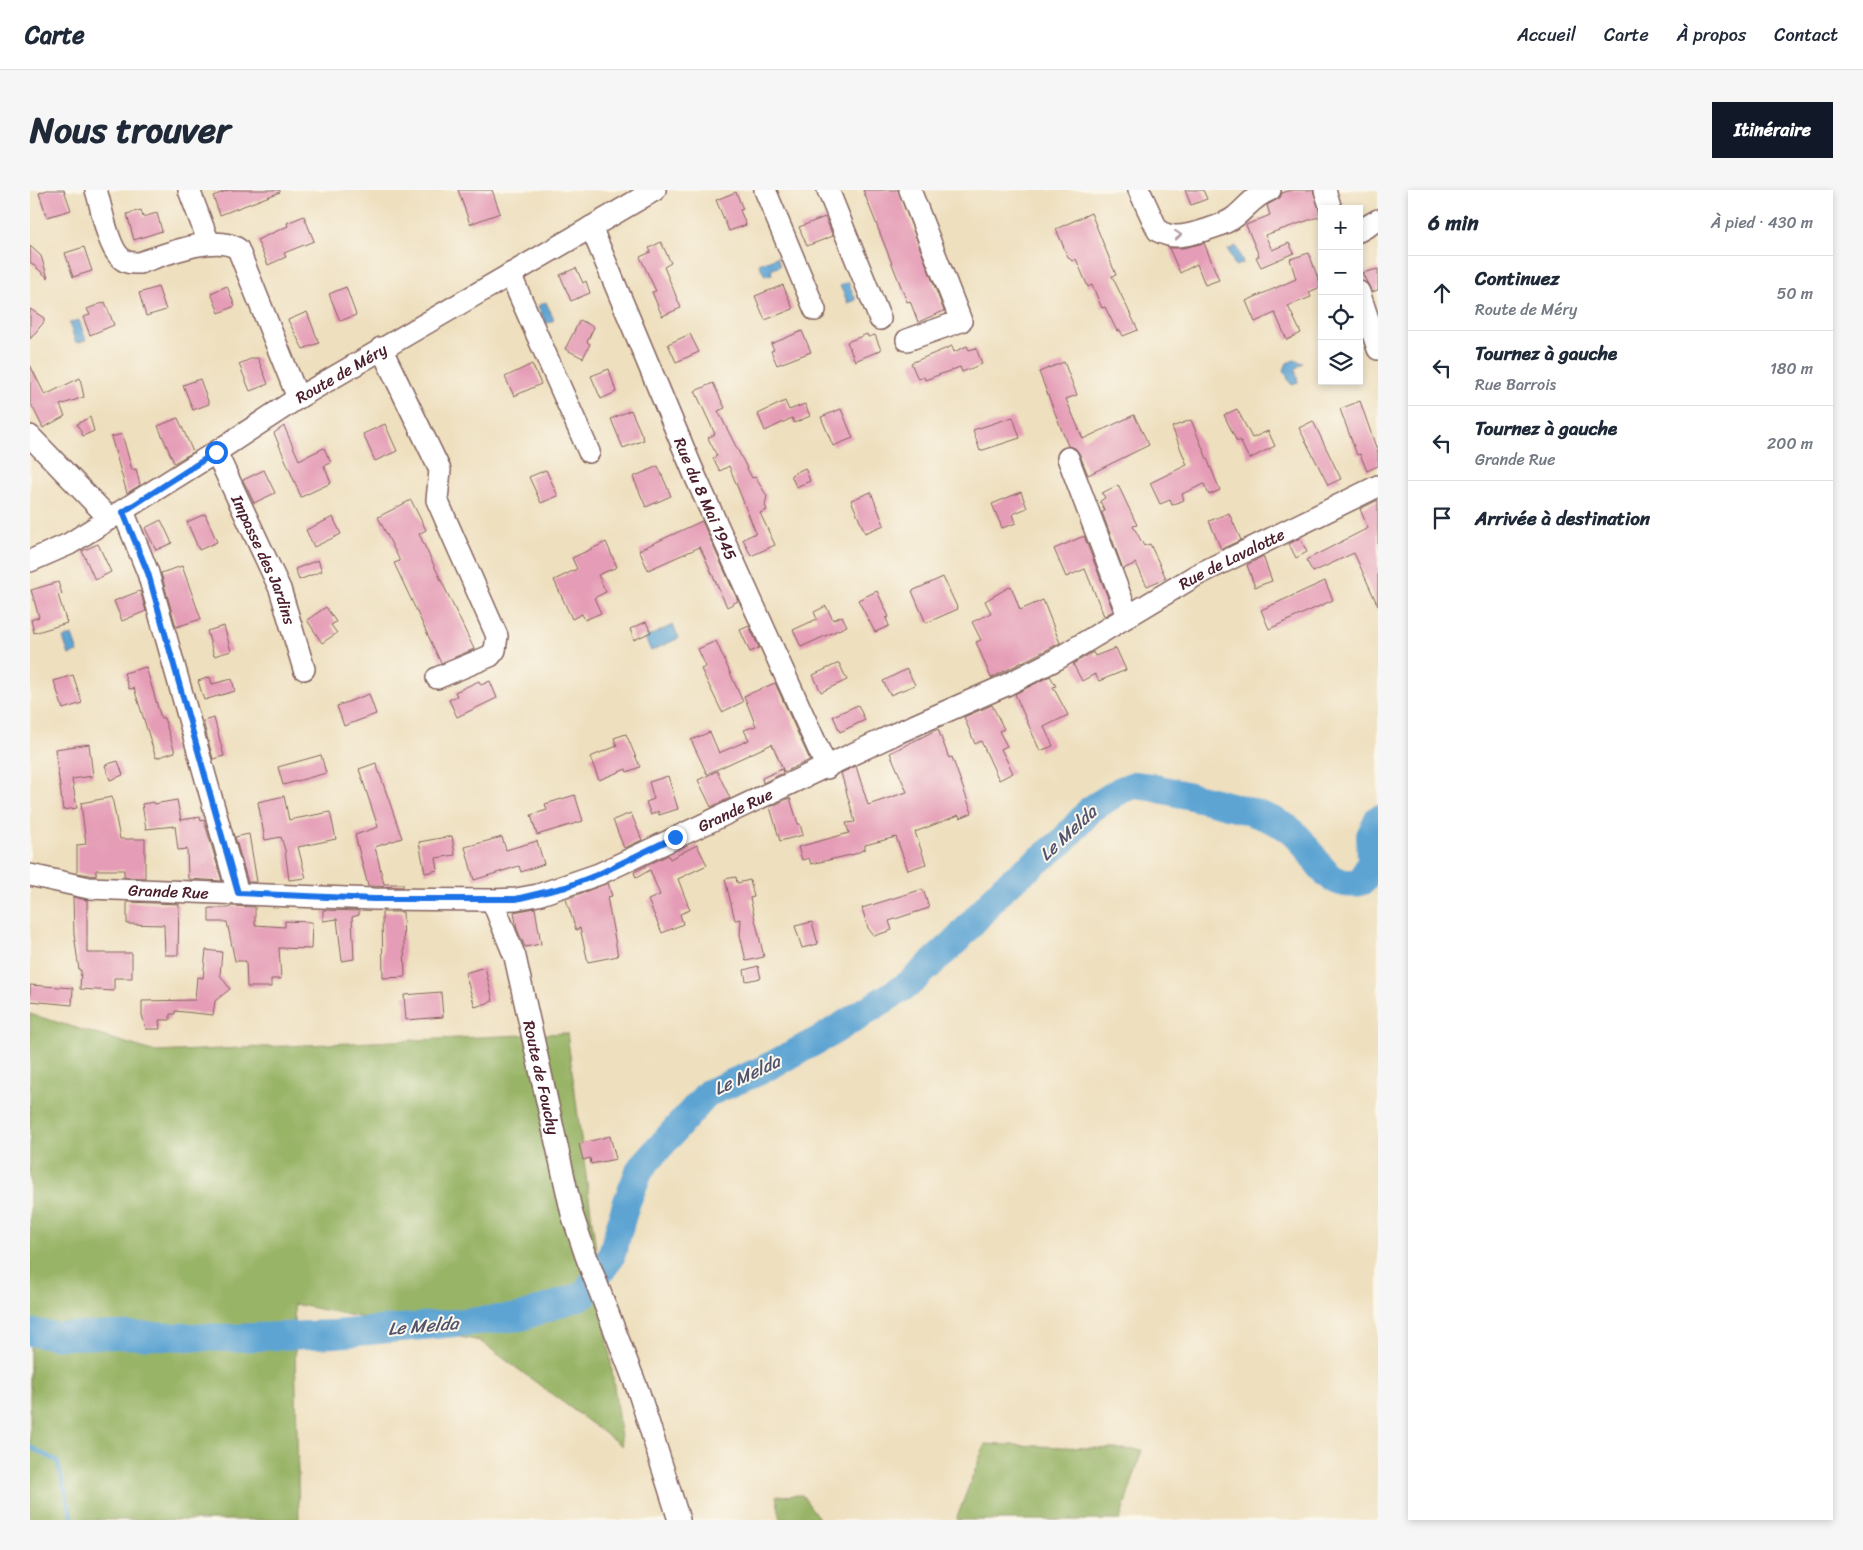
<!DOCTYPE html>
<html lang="fr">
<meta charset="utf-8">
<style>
body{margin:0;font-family:Sriracha,sans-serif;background:#f6f6f7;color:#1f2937}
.controls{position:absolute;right:15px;top:15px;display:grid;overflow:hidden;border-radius:0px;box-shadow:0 2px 8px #0003}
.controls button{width:45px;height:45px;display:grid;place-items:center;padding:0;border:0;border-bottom:1px solid #e0e1e3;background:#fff;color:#1f2937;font:25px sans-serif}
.stop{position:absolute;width:15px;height:15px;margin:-11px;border:4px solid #1a73e8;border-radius:50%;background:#fff}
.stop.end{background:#1a73e8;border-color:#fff;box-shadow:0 1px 5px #0008}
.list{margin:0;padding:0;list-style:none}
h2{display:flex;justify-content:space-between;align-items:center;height:65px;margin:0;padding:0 20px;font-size:21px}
h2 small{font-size:16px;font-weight:400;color:#747a83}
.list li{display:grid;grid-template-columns:32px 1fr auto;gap:15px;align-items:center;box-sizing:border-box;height:75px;padding:0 20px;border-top:1px solid #e0e1e3}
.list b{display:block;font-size:19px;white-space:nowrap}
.list p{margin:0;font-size:16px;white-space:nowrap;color:#747a83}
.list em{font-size:16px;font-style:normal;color:#747a83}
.icon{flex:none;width:28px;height:28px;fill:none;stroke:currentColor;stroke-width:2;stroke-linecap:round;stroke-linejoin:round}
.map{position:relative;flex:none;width:1348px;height:1330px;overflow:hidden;border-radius:0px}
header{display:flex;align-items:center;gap:30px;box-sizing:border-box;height:70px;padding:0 25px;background:#fff;border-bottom:1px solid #e0e1e3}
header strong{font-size:24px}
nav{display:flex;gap:28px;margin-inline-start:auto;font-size:18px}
.intro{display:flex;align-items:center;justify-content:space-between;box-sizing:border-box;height:120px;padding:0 30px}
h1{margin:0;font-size:35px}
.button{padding:12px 22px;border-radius:0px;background:#111827;color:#fff;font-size:18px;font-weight:700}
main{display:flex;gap:30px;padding:0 30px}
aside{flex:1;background:#fff;border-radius:0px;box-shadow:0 2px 8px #0003}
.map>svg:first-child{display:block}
.forest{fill:#98b466;stroke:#716a48}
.water{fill:#5da4d3;stroke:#54627f}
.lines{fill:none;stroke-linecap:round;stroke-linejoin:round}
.stream{stroke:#5da4d3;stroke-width:4.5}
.river{stroke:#5da4d3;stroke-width:28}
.building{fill:#e59cb6}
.minor-casing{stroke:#83625e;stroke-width:24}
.minor{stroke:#fff;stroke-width:21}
.oneway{stroke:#ae9aa0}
.route{stroke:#1a73e8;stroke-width:6}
.labels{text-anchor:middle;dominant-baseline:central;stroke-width:4;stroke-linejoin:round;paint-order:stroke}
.street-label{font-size:16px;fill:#4a1f2b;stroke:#fbf7ec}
.water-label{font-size:18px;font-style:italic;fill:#52546e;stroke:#fbf7ec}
</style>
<header>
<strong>Carte</strong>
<nav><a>Accueil</a><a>Carte</a><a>À propos</a><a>Contact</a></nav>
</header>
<div class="intro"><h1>Nous trouver</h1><a class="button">Itinéraire</a></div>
<main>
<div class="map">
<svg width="1348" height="1330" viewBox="0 0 1348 1330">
<rect width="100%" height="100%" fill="#fbf7ec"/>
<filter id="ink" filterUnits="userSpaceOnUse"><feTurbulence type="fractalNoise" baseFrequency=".02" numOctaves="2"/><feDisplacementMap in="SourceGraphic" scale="10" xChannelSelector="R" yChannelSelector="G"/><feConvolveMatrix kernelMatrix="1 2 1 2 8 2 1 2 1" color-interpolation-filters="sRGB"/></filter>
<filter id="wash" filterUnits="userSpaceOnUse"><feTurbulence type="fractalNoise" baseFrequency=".0096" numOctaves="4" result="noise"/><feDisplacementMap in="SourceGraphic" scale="20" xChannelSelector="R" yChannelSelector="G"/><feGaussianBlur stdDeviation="1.12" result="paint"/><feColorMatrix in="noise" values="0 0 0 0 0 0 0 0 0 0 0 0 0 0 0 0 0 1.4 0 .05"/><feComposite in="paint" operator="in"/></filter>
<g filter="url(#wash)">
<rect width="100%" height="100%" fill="#eedfbe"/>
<g class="forest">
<path d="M0,824L126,862L537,843L592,1256L450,1151L264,1114L269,1330H0Z"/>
<path d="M955,1254L1112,1260L1090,1330H926Z"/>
<path d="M772,1305L790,1330H751L746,1306Z"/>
</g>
<g class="water">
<path d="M1206,56L1213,73L1205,76L1198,60Z"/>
<path d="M747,67L750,76L741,80L742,84L735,86L729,74Z"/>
<path d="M818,92L826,110L818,113L810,96Z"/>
<path d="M516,112L524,130L516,134L508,116Z"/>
<path d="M49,130L56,150L46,153L39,133Z"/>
<path d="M1264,170L1273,173L1265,179L1268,192L1263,195L1260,193L1254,180L1257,173Z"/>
<path d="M643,435L649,448L621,461L615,448Z"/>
<path d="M42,445L48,462L39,465L33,448Z"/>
</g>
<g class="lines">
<path class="stream" d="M0,1257L27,1271L43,1330"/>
<path class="river" d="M0,1142L28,1146L86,1145L200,1148L305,1144L491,1127L554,1105L581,1067L596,1014L610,979L678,903L730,881L794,847L879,794L927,750L974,697L1032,652L1061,619L1091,600L1104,595L1121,597C1157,606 1239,620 1264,643C1286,663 1296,704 1333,691L1341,670L1340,646L1348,629"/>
</g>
<g id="blocks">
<g class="building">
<path d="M17,0H34L41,20L17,27L9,3Z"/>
<path d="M199,0H250V2L190,25L183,6Z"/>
<path d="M428,0H462L470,23L440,34Z"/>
<path d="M833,0H868L914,121L888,132L880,111L877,112Z"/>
<path d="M1155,0H1173L1177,9L1161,15Z"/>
<path d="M1261,0H1283L1291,26L1235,45L1242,60L1259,53L1264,63L1231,77L1226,67L1229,66L1216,35L1240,25L1237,15L1250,8L1252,3Z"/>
<path d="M706,2L713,19L710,20L716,35L699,41L686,10Z"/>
<path d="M111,20L113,27L127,23L132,41L104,50L97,24Z"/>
<path d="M1061,23L1086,85L1082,86L1108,140L1093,146L1090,140L1087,141L1075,117L1072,118L1062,95L1058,97L1046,69L1042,71L1038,67L1026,39Z"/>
<path d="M274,26L284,51L254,63L256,67L238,75L227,50L258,36L257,33Z"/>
<path d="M795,27L803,46L777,56L769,37Z"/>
<path d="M631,52L641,73L634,77L651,118L632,126L622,102L626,101L610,67L621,62L619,58Z"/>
<path d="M1174,53L1189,90L1175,95L1167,74L1150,83L1139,58H1153Z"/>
<path d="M0,56L11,66L18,88L0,72Z"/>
<path d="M54,57L62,81L43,87L35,63Z"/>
<path d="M1279,63L1291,97L1279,102L1281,107L1258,116L1271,143L1257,150L1245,123L1225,132L1216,111L1266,89L1260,69Z"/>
<path d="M546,78L553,93L556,91L560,103L541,111L530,85Z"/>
<path d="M1348,79V100L1342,102L1332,83Z"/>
<path d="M753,95L763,119L735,130L725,106Z"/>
<path d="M197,96L205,116L189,123L181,103Z"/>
<path d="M128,97L136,120L116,126L109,103Z"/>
<path d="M316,97L326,125L310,131L299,104Z"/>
<path d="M75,112L84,135L60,145L53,127L60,125L57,119Z"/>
<path d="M0,119L14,128V132L0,149Z"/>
<path d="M277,122L289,153L273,159L258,130Z"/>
<path d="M550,130L564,137L557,152L560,154L553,168L535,159Z"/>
<path d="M772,141L781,162L747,175L741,161L744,160L741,154Z"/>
<path d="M660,144L669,162L646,172L638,154Z"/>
<path d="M837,144L838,147L845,145L851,160L825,171L817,152Z"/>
<path d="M922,156L924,162L937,156L939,160L946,158L952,174L932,182L930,177L895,190L894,187L888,189L881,173Z"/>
<path d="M223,168H228L238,194L220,201L209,174Z"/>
<path d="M1034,172L1047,205L1036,209L1053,249L1104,225L1119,255L1058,285L1049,263L1045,258L1038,256L1009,182Z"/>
<path d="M502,174L511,194L484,206L475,187Z"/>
<path d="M0,175L15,205L50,188L54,207L30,215L35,226L13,238L0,212Z"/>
<path d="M579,179L586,202L571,209L561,186Z"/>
<path d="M170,189L179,214L163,220L153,195Z"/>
<path d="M683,193L695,218L688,221L722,288L725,287L737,306L735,315L737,320L730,323L745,355L721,366L713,349L726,343L699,276L690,281L683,268L687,266L678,248L685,244L665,201Z"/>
<path d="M755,211L759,220L775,214L780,226L764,233L762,228L735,241L728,224Z"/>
<path d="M1330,211L1348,263V276L1337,281L1330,264L1327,265L1310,219Z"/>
<path d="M811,219L823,248L803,256L791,227Z"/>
<path d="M1207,219L1222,248L1238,241L1245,256L1219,269L1210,250L1207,252L1194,225Z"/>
<path d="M601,220L614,250L593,258L581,229Z"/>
<path d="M60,227L64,241L53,246L47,234Z"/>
<path d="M983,227L990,248L950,261L943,240Z"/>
<path d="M148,228L163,262L144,273L128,236Z"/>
<path d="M1161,230L1190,300L1179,305L1174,294L1152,304L1154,310L1142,315L1140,310L1130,314L1120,293L1157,275L1142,237Z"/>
<path d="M1283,231L1311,289L1298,295L1269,238Z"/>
<path d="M355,234L367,261L345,271L333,244Z"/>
<path d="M254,236L269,270L294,258L301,273L294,276L301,293L271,307L244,243Z"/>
<path d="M92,244L102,280L106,279L110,295L97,303L81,247Z"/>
<path d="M628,276L641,306L616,317L603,287Z"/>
<path d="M775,278L780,291L766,297L761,285Z"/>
<path d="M234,280L245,303L224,313L213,290Z"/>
<path d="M516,280L528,306L511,313L499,287Z"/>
<path d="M1088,295L1107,335L1103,336L1114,356L1120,354L1136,388L1117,396L1106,373L1093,379L1072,322L1075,321L1070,311L1075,308L1072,303Z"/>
<path d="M841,302L854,335L835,343L821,310Z"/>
<path d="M991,302L997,318L983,324L986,333L972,338L962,314Z"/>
<path d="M381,310L396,340L389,344L444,459L411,473L364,373L370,371L348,327Z"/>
<path d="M1348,310V416L1324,363L1283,382L1276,370L1338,338L1330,319Z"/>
<path d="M1199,323L1211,350L1191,359L1179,331Z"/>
<path d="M175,324L187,352L169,360L157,332Z"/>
<path d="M303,327L311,344L284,357L276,340Z"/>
<path d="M131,330L142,353L126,360L115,338Z"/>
<path d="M672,331L708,411L697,417L670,357L618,380L609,360Z"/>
<path d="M1054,346L1083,421L1074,426L1055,379L1036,387L1024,359Z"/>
<path d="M1270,348L1277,362L1266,368L1259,354Z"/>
<path d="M576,352L587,377L568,385L576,402L564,408L571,423L555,430L552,424L542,429L524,390L547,379L542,368Z"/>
<path d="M68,354L81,382L65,390L52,361Z"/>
<path d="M1233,366L1242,391L1225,397L1217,375Z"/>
<path d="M288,370L292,381L269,390L265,379Z"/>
<path d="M152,376L171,429L146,437L131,383Z"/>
<path d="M913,387L928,419L896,433L882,401Z"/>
<path d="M1295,391L1303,410L1239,439L1231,420Z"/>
<path d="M28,392L32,404L28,405L37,433L4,443L1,430L9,427L1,400Z"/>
<path d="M981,396L990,420L1013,410L1030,453L961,488L946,452L951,450L942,432L961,423L955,411Z"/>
<path d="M110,401L116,421L92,431L84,411Z"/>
<path d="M847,401L859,427L856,428L859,436L845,442L828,410Z"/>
<path d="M796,416L803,430L812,426L817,436L771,457L763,440L787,429L784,422Z"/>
<path d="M296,417L306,432L301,435L307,443L292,453L277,430Z"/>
<path d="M616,432L621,442L604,450L600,439Z"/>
<path d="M194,436L201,461L184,466L177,441Z"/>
<path d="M719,436L729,458L720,462L710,440Z"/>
<path d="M686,451L713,512L692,522L671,479L676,477L668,459Z"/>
<path d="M1086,458L1096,480L1069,491L1065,484L1052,491L1043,474L1063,462L1065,466Z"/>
<path d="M809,473L817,490L791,502L783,485Z"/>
<path d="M116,477L131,528H134L145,562L126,568L104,498L99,499L94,483Z"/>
<path d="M877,479L885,495L860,505L853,491Z"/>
<path d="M43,485L52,513L33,519L24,491Z"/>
<path d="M1020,486L1026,496L1023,497L1038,525L1014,537L1023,556L1010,561L985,504Z"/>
<path d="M180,487L182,494L202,489L205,501L174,510L168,491Z"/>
<path d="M449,491L451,495L460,491L467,508L427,527L419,510L427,506L425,502Z"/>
<path d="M745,493L780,570L754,582L742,554L677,584L661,550L680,542L689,563L719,550L714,540L726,536L714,506Z"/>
<path d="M339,504L346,524L314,536L307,516Z"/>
<path d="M828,515L835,530L810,542L803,526Z"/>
<path d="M962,515L974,539L969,541L977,556L971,559L983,583L969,590L951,551L945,554L934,527Z"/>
<path d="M184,528L194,566L183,569L173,531Z"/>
<path d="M908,539L919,568L922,567L942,623L930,628L929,625L885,642L896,674L878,680L866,647L835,655V659L825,664L781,674L779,668L772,670L768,657L819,643L816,633L825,632L811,583L826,576L838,615L877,602L860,563Z"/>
<path d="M596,544L610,577L597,582L596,579L569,590L560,567L587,556L584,548Z"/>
<path d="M59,554L63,586L42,589L47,618L33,620L25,559Z"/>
<path d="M291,565L296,583L253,595L248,577Z"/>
<path d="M88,571L93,585L80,590L75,575Z"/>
<path d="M346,573L372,648L345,657L354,694H373V697L338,696L325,645L348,637L329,579Z"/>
<path d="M752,579L753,583L733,593L732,588Z"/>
<path d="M687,581L700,608L681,617L668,590Z"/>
<path d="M638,586L648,619L629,625L628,621L621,625L616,612L624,609L619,592Z"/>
<path d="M545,605L553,631L507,645L501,625L517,620L515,614Z"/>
<path d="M254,606L259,630L300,622L306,649L268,657L276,688L259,690L255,660L251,647L235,650L228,612Z"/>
<path d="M82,607L90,649H115V688L94,687V680H66V686L47,683V655L56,654L51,613Z"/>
<path d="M760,608L768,634H770L773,645L750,651L740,617Z"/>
<path d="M147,610L151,630L170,627L171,631L174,630L192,691L158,689L157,659L148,660L145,636L116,639L112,614L124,612V614Z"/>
<path d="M601,623L612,650L594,658L583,630Z"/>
<path d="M219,644L227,692H218L205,647Z"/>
<path d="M422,646L425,665L406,668L408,680L395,683L389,652Z"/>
<path d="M472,647L476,660L507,651L514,674L491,682L489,676L444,690L435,657Z"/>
<path d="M667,655L677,675L648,689L660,720L650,724L653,734L632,743L618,710L630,705L620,680L606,688L604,682L638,665L640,669Z"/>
<path d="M706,687L707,693L720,690L724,707L720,708L734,767L716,771L710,745L711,729L705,730L695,689Z"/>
<path d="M578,693L582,706L577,707L588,766L558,772L550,738L546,740L536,709Z"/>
<path d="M893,699L899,718L859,731L862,740L844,746L838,738L832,718Z"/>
<path d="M43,707L57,710V763H102V788H84V801L50,799L51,780H49L44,744Z"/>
<path d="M97,712L149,714L148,765H135L134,735L97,734Z"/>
<path d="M200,716L225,717V735L255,737V731L282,732L281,759L249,758L251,789H241V797H217L216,771H205L197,732H179V718H199Z"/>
<path d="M505,718L511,754L495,757L487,739L484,722Z"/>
<path d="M293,720L329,721V725L322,727L324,769L312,771L307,729L293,731Z"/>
<path d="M352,722H373L375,787L353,788Z"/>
<path d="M782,732L788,754L772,758L765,736Z"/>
<path d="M176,760L192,762L190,785L200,799L185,811L183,825L145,821V824H140V830H129L130,839H116L112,825V811L165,810L167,787L173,788Z"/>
<path d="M728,776L731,788L716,791L714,780Z"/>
<path d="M455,777L463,811L445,817L435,783Z"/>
<path d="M0,795L43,798L42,815L0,811Z"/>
<path d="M411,802L413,827L376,830L374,805Z"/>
<path d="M580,946L586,969L561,974L560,968L553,970L549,954Z"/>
</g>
</g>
</g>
<g filter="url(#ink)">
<use href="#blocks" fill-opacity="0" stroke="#83625e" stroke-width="1"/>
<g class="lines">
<defs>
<g id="minor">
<path d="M66,0C72,18 77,55 90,67C95,73 101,73 109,73C134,65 186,43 208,59L268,208"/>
<path d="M159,0L179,53"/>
<path d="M735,0L785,120"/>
<path d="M798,0L850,129"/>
<path d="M1109,0L1128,41C1134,44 1139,46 1146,46C1160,46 1196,35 1206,26C1217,17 1225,5 1240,0"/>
<path d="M1295,0L1301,19"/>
<path id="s1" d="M561,37L666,288L797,578"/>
<path d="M1329,41L1348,30"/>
<path d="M480,84L559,262"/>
<path d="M1329,102L1348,159"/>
<path d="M877,150L931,131L880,0"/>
<path d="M351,158L410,280L407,310L467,446L465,460L460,466L407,488"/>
<path d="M0,246L80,329"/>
<path id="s2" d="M186,262L250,399L274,479"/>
<path d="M1038,268L1098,426"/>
<path d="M93,321L118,383L208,703"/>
<path id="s3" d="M0,371L39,354L186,262L268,208L625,0"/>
<path id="s4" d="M0,685L59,698L344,709L462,710L486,709L508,705L569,684L867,543L974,496L1027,469L1165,386L1348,296"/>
<path id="s5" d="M462,710L485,767L542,1024L556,1066L609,1203L649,1330"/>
</g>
</defs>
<use href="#minor" class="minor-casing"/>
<use href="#minor" class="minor"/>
</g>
<defs><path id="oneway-chevron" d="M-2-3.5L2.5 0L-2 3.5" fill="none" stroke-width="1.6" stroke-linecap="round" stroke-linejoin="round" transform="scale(1.25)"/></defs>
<use class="oneway" href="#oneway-chevron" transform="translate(1148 45) rotate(-5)"/>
</g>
<g class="lines" filter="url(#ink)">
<path class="route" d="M186,262L93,322L118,383L208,703L344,709H486L536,697L569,684L645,647"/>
</g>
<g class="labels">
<g class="street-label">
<text stroke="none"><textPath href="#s3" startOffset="364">Route de Méry</textPath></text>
<text stroke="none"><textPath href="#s1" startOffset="295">Rue du 8 Mai 1945</textPath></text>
<text stroke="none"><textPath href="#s4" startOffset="1282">Rue de Lavalotte</textPath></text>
<text stroke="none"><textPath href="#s2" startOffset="118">Impasse des Jardins</textPath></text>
<text stroke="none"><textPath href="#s4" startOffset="725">Grande Rue</textPath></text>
<text stroke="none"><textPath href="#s4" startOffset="140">Grande Rue</textPath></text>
<text stroke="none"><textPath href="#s5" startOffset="185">Route de Fouchy</textPath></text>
</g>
<g class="water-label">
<text transform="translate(1038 643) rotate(-43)">Le Melda</text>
<text transform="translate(717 885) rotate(-25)">Le Melda</text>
<text transform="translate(393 1136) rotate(-5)">Le Melda</text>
</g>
</g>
</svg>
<div class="controls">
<button>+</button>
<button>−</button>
<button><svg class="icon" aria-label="locate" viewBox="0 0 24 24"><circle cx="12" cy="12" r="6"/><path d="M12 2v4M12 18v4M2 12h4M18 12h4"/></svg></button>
<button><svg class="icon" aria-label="layers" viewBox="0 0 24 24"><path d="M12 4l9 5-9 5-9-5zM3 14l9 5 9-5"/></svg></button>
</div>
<div class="stop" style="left:186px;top:262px"></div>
<div class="stop end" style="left:645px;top:647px"></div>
</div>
<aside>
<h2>6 min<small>À pied · 430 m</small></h2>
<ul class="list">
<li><svg class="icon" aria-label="ahead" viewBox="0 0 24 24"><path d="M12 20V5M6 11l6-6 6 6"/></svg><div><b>Continuez</b><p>Route de Méry</p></div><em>50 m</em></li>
<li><svg class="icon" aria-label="left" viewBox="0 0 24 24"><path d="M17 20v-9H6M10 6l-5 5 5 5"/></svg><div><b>Tournez à gauche</b><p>Rue Barrois</p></div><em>180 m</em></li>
<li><svg class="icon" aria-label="left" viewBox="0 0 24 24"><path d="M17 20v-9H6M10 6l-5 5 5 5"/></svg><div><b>Tournez à gauche</b><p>Grande Rue</p></div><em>200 m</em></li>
<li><svg class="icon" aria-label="arrive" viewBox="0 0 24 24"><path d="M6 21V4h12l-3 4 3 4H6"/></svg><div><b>Arrivée à destination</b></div></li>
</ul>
</aside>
</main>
